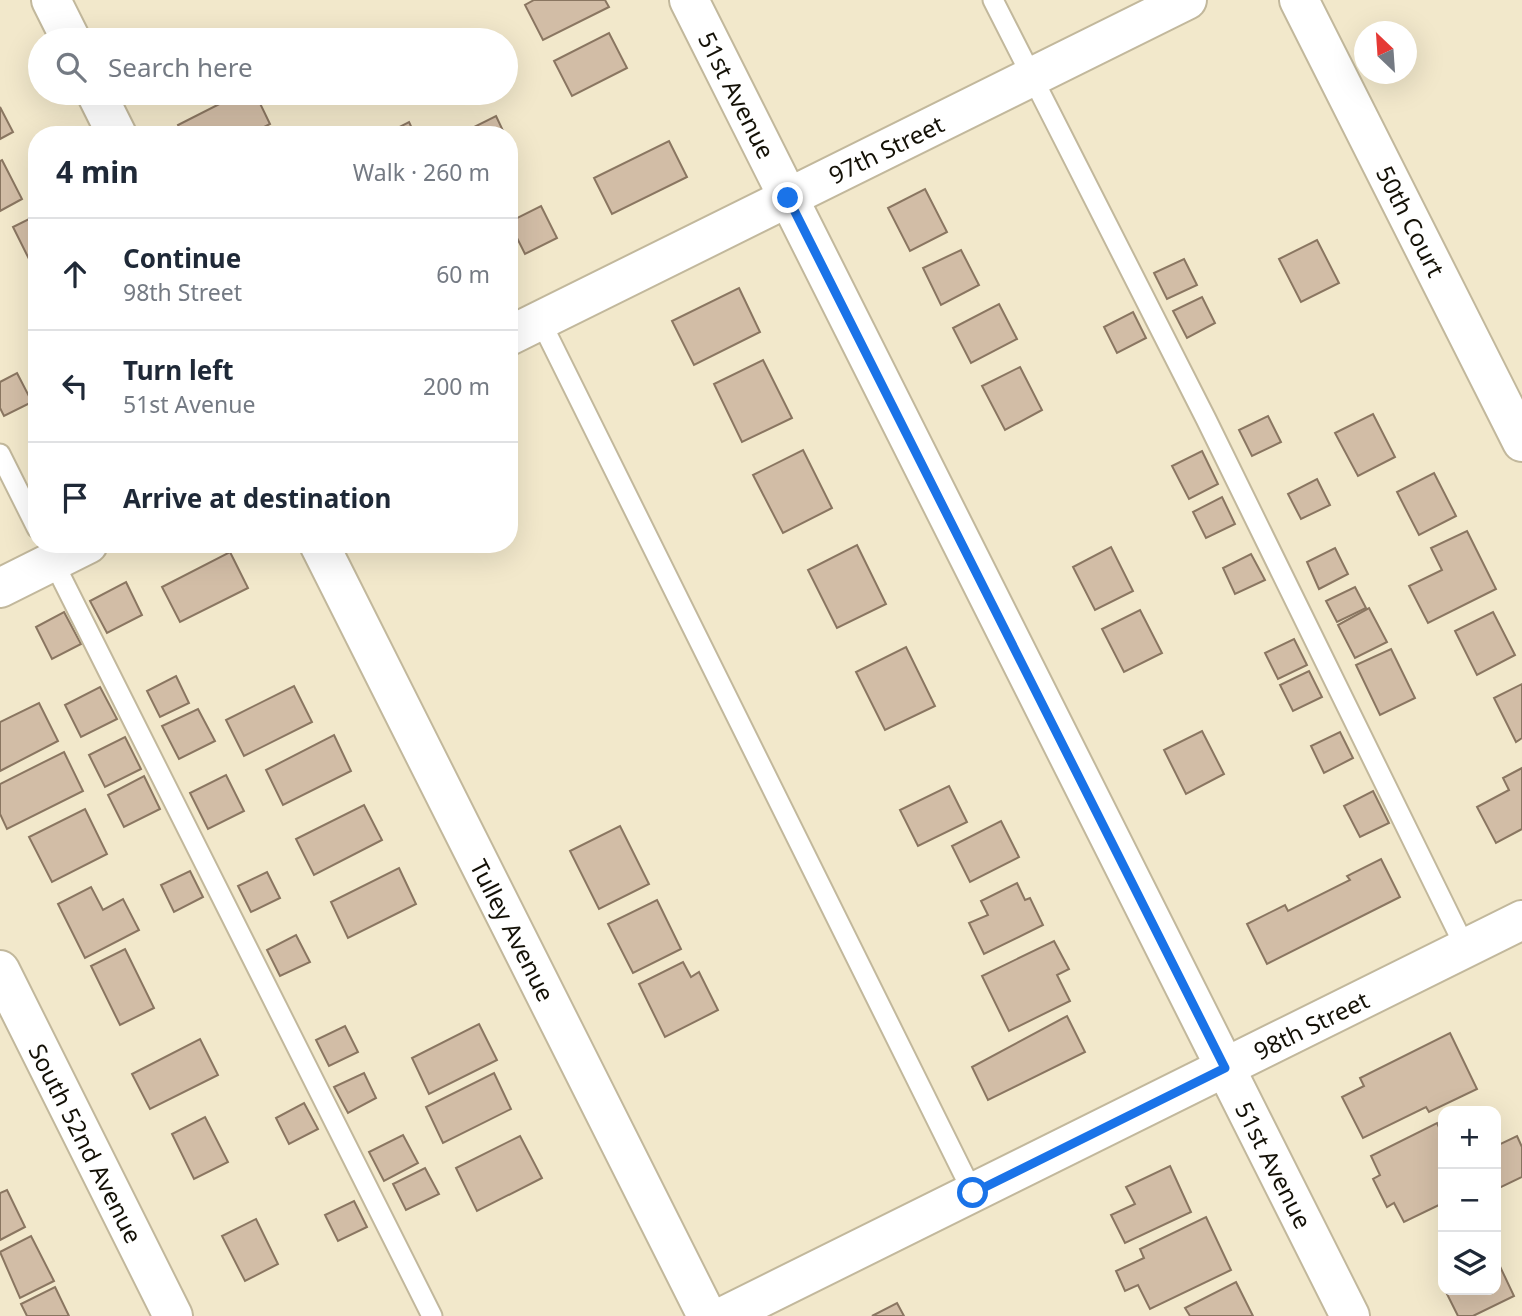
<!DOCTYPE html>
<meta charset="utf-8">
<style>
body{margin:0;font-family:"Noto Sans",sans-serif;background:#f6f6f7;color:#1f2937}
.controls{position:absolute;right:21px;bottom:21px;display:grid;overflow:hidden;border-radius:14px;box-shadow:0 7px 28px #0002}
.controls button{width:63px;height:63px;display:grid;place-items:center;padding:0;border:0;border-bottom:2px solid #e0e1e3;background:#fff;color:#1f2937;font:35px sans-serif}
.compass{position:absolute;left:1354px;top:21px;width:63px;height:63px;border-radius:50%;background:#fff;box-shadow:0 7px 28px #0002;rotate:335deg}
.stop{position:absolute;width:21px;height:21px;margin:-16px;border:5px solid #1a73e8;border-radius:50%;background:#fff}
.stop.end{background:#1a73e8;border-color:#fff;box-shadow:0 2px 7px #0008}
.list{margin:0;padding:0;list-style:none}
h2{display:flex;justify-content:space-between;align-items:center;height:91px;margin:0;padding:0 28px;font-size:30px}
h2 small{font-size:23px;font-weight:400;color:#747a83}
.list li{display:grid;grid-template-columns:46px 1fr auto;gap:21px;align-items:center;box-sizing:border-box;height:112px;padding:0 28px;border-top:2px solid #e0e1e3}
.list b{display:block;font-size:26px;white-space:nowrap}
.list p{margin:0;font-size:23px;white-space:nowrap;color:#747a83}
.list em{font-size:23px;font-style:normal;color:#747a83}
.icon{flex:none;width:38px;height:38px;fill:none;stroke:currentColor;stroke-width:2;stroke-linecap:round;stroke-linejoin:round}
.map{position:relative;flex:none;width:1522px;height:1316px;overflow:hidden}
.search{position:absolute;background:#fff;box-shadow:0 7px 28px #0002;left:28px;top:28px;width:490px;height:77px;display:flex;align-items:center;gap:18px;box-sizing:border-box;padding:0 24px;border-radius:38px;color:#747a83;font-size:26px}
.panel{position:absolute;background:#fff;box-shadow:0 7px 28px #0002;left:28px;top:126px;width:490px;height:427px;border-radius:28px}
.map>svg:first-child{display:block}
.building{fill:#d2bda6;stroke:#8a7661;stroke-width:2}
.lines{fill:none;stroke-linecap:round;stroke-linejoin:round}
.service-casing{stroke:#c2b89c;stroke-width:23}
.minor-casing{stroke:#c2b89c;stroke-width:42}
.service{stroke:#fff;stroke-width:19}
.minor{stroke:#fff;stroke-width:38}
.route{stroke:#1a73e8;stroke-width:9}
.labels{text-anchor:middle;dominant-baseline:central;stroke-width:5;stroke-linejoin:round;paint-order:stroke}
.street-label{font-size:24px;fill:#141107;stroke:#fff}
</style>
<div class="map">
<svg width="1522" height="1316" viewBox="0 0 1522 1316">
<rect width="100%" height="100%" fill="#f2e8cb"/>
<g class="building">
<path d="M534,0H605L609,7L543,40L525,5Z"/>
<path d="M609,33L627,68L572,96L554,61Z"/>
<path d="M241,93H255L270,124L248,135H183L178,125Z"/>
<path d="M0,107L13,132L0,139Z"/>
<path d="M496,116L505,135H465L464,132Z"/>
<path d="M409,122L415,135H384Z"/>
<path d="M669,141L687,177L612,214L594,178Z"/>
<path d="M2,160L22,199L0,211V161Z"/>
<path d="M925,189L947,232L910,251L888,208Z"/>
<path d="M541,206L557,238L525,254L509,222Z"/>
<path d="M37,215V265L33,267L13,227Z"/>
<path d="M1317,240L1339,283L1301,302L1279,259Z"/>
<path d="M961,250L979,285L941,305L923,268Z"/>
<path d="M1184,259L1197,285L1167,299L1154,273Z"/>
<path d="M739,288L760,332L694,365L672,321Z"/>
<path d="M1202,297L1215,323L1187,338L1173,311Z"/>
<path d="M999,304L1017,339L971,363L953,328Z"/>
<path d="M1133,312L1146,338L1117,353L1104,327Z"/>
<path d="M763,360L792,418L742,442L714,384Z"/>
<path d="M1020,367L1042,410L1005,430L982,386Z"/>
<path d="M17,373L32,402L4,416L0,408V382Z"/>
<path d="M1373,414L1395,457L1358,476L1335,433Z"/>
<path d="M1268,416L1281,442L1252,456L1239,430Z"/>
<path d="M803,450L832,508L783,533L753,475Z"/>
<path d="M1202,451L1218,484L1189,499L1172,466Z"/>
<path d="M1434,473L1456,516L1419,535L1397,492Z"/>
<path d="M1317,479L1330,505L1301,519L1288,494Z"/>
<path d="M1222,497L1235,524L1206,538L1193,512Z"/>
<path d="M1467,531L1496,589L1428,623L1409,586L1442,570L1431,548Z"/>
<path d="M857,545L886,604L837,628L808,570Z"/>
<path d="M1111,547L1133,591L1095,610L1073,567Z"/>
<path d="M1335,548L1348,574L1319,589L1307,562Z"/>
<path d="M230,552L248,588L180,622L162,587Z"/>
<path d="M1251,554L1265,580L1235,594L1223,568Z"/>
<path d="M126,582L142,615L107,633L90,601Z"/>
<path d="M1355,587L1366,608L1337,622L1326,601Z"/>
<path d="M1369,608L1387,642L1355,658L1338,625Z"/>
<path d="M1140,610L1162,653L1124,672L1102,629Z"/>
<path d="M64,612L81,644L52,659L36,627Z"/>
<path d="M1493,612L1515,655L1477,675L1455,631Z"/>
<path d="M1294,639L1307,665L1278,679L1265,653Z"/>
<path d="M906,647L935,706L885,730L856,672Z"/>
<path d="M1391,649L1415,698L1380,715L1356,665Z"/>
<path d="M1309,671L1322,697L1293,711L1280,685Z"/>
<path d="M176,676L189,703L160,717L147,691Z"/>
<path d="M1522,684V738L1516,742L1494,698Z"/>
<path d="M294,686L312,722L244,756L226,720Z"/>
<path d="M100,687L117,719L81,737L65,705Z"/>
<path d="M39,703L58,741L0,771V722Z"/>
<path d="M198,709L215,741L179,759L162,726Z"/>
<path d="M1202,731L1224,774L1186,794L1164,750Z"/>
<path d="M1340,732L1353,758L1324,773L1311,746Z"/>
<path d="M334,735L351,771L283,805L266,770Z"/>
<path d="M125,737L141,769L105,787L89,755Z"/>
<path d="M64,752L83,791L7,829L0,814V784Z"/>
<path d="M1522,768V829L1496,843L1477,807L1509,790L1503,778Z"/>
<path d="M226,775L244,811L208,829L190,793Z"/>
<path d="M144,776L160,809L124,827L108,795Z"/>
<path d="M949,786L967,822L918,846L900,810Z"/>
<path d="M1373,791L1389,823L1360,837L1344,806Z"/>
<path d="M364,805L382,840L314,875L296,839Z"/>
<path d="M85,809L107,854L52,882L29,837Z"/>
<path d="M1001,821L1019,857L970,882L952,846Z"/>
<path d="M620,826L649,884L599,909L570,851Z"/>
<path d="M1381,859L1400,897L1267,964L1247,924L1285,905L1288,911L1350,880L1347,876Z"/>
<path d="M399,868L416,904L348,938L331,902Z"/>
<path d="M190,871L203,897L174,912L161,885Z"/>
<path d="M267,872L280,898L251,912L238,886Z"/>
<path d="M1017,883L1025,900L1030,898L1043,925L984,954L969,923L988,915L981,901Z"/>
<path d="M91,887L103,910L123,899L139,930L85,958L58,904Z"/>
<path d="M657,900L681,949L633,973L608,924Z"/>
<path d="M296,935L310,962L280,976L267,950Z"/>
<path d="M1054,941L1069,969L1057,975L1070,1001L1009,1031L982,976Z"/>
<path d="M125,949L154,1008L120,1025L91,966Z"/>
<path d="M683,962L691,977L699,972L718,1010L665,1037L639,984Z"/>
<path d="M1067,1016L1085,1052L988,1100L972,1067Z"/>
<path d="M479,1024L497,1060L429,1094L412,1058Z"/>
<path d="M345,1026L358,1052L329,1066L316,1040Z"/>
<path d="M1450,1033L1477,1089L1429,1112L1426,1107L1363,1138L1342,1097L1364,1086L1360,1078Z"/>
<path d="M200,1039L218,1075L150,1109L132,1074Z"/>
<path d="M364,1073L376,1098L348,1113L334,1087Z"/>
<path d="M494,1073L511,1109L443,1143L426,1107Z"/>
<path d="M304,1103L318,1129L289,1144L276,1118Z"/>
<path d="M205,1117L228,1162L194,1179L172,1134Z"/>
<path d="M1437,1123L1443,1136V1203L1404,1222L1394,1203L1387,1207L1373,1179L1380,1175L1371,1156Z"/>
<path d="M403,1135L418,1163L384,1181L369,1152Z"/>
<path d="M520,1136L542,1178L477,1211L456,1168Z"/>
<path d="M1517,1136L1522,1147V1177L1497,1189L1496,1146Z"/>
<path d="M1170,1166L1191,1212L1125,1243L1111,1215L1135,1204L1126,1187Z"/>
<path d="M425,1168L439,1194L406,1210L393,1184Z"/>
<path d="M7,1190L25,1227L0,1240V1193Z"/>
<path d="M354,1201L367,1227L338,1241L325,1215Z"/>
<path d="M1206,1217L1231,1270L1150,1309L1138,1285L1125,1291L1116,1271L1144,1258L1140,1249Z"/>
<path d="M256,1219L278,1264L245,1281L222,1236Z"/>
<path d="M31,1236L54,1281L20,1298L0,1252Z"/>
<path d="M1496,1258L1514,1296L1473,1316H1458L1445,1290H1496Z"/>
<path d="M1236,1282L1253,1316H1190L1185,1308Z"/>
<path d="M55,1287L69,1316H27L21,1304Z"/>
<path d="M897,1303L904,1316H872Z"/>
</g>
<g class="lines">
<defs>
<g id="service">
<path d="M993,0L1206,419L1466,949"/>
<path d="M540,320L973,1193"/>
<path d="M0,454L37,528"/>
<path d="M50,555L432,1316"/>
</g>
<g id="minor">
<path d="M51,0L71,40"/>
<path d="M689,0L1350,1316"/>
<path d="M1299,0L1522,442"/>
<path d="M96,93L117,135"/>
<path d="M509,336L1187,0"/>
<path d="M319,544L707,1316"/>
<path d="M0,588L88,544"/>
<path d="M0,970L173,1316"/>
<path d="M724,1316L1522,920"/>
</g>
</defs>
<use href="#service" class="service-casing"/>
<use href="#minor" class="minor-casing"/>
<use href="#service" class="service"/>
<use href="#minor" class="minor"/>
</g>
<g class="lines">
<path class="route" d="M788,198L1225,1068L973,1193"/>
</g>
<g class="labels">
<g class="street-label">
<text transform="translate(737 95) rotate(63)">51st Avenue</text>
<text transform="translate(886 149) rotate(-26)">97th Street</text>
<text transform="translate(1411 221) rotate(63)">50th Court</text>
<text transform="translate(513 930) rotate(63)">Tulley Avenue</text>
<text transform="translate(1311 1025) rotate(-26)">98th Street</text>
<text transform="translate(86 1143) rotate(63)">South 52nd Avenue</text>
<text transform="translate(1274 1165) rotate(63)">51st Avenue</text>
</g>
</g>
</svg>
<div class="controls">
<button>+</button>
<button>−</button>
<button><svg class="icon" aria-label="layers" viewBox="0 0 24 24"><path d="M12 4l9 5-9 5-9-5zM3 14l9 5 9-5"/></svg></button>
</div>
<svg class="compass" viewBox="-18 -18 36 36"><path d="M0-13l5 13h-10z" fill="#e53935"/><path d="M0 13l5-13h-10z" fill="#747a83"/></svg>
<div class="stop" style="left:973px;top:1193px"></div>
<div class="stop end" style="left:788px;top:198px"></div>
<div class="search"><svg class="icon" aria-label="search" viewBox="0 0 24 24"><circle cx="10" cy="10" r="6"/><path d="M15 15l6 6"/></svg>Search here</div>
<section class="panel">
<h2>4 min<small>Walk · 260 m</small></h2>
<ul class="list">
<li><svg class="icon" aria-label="ahead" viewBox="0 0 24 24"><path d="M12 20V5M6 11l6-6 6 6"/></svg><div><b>Continue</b><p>98th Street</p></div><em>60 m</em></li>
<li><svg class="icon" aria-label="left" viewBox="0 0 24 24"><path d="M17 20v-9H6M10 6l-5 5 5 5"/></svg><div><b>Turn left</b><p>51st Avenue</p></div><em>200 m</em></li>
<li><svg class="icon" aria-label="arrive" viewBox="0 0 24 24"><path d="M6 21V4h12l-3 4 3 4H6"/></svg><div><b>Arrive at destination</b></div></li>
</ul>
</section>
</div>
